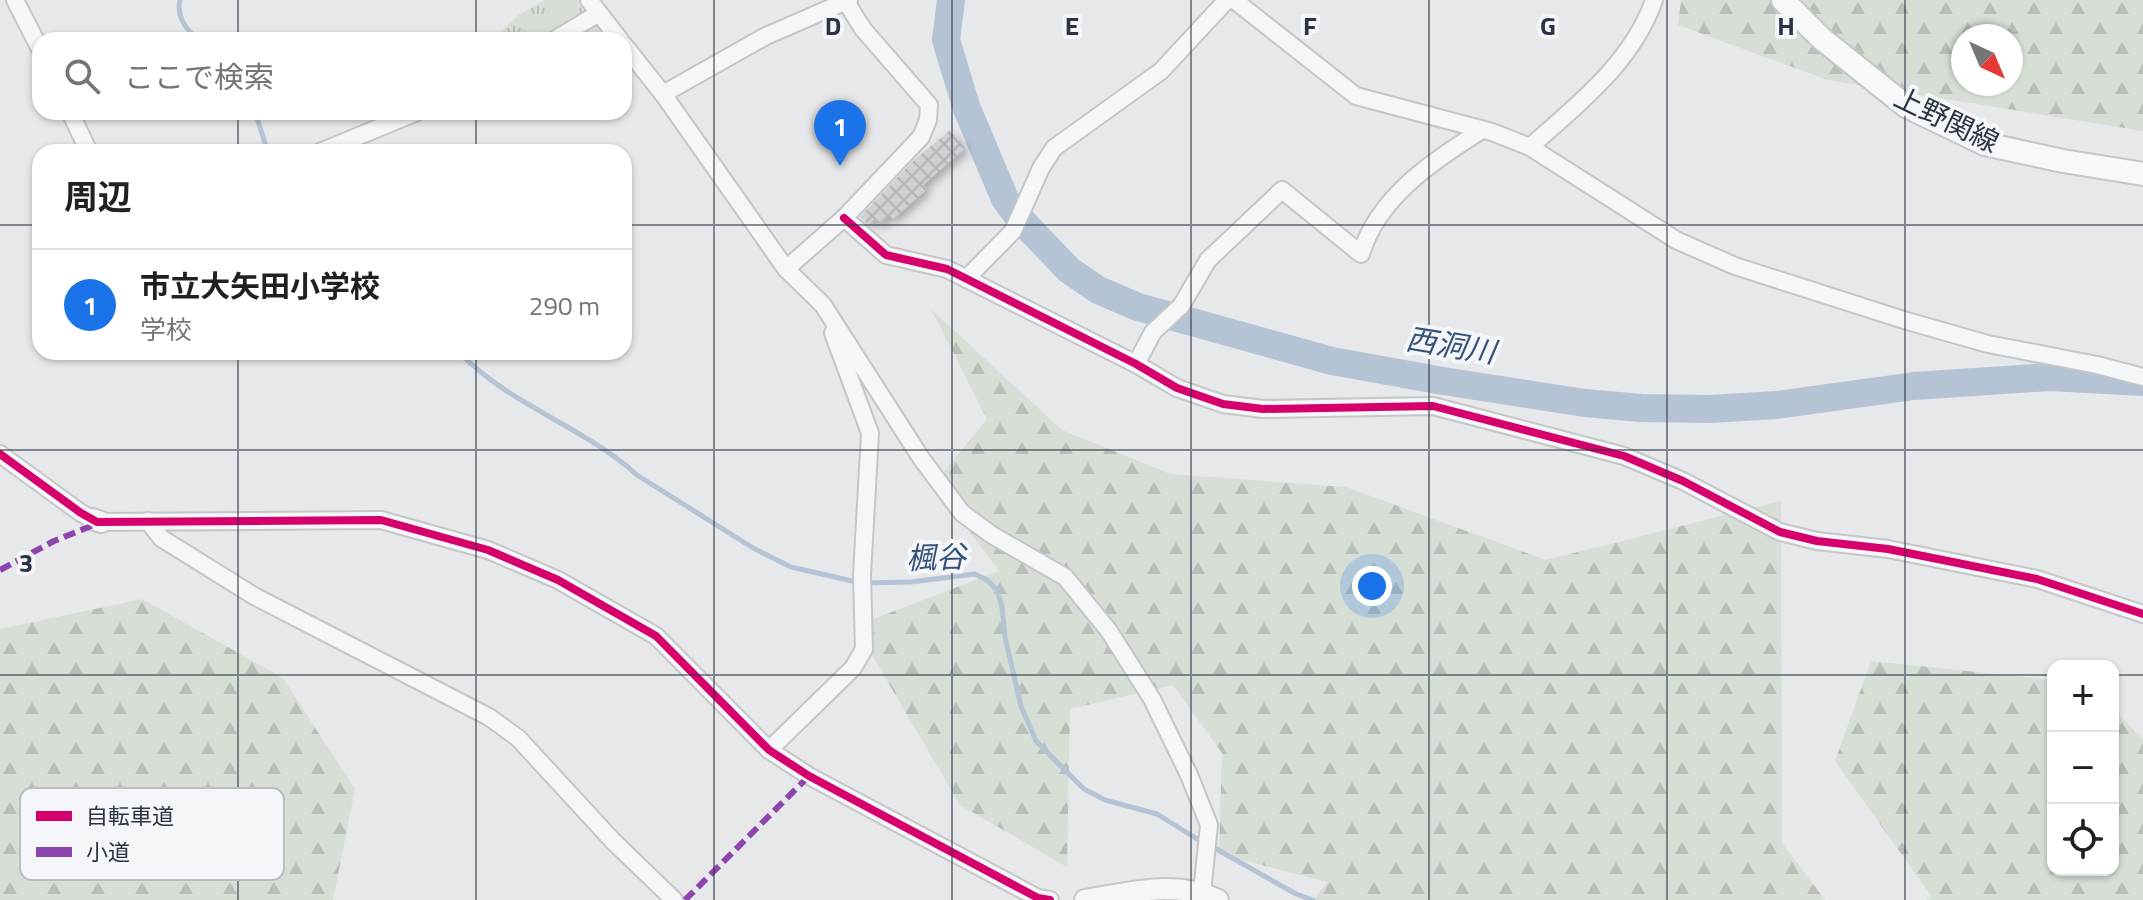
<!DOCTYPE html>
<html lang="ja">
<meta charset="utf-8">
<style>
body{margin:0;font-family:"Titillium Web","Noto Sans JP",sans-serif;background:#f6f6f6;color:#202124}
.controls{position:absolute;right:24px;bottom:24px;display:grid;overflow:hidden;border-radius:16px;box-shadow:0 2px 6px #0004}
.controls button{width:72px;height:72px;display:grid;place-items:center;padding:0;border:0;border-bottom:2px solid #e0e0e0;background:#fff;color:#202124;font:40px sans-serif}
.compass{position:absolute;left:1951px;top:24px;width:72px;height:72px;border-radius:50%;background:#fff;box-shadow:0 2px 6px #0004;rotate:136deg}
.you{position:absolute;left:1372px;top:586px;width:28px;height:28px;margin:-20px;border:6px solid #fff;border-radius:50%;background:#1a73e8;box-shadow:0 0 0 12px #1a73e833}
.badge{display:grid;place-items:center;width:52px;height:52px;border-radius:50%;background:#1a73e8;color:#fff;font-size:26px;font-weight:700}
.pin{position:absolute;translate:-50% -66px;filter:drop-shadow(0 2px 4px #0008)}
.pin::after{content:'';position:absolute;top:42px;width:28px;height:24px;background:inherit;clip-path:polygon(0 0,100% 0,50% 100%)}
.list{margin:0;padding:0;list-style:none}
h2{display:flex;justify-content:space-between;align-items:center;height:104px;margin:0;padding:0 32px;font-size:34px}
h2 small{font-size:26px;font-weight:400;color:#757577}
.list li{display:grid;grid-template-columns:52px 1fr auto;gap:24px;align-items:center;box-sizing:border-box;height:112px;padding:0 32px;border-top:2px solid #e0e0e0}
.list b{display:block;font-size:30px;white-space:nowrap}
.list p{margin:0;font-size:26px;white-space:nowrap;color:#757577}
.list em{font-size:26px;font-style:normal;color:#757577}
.icon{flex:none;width:44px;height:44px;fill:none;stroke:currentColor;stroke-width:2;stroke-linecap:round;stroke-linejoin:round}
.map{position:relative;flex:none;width:2143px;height:900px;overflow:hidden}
.search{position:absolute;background:#fff;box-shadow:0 2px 6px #0004;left:32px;top:32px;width:600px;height:88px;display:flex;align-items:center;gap:20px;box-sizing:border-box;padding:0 28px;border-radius:24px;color:#757577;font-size:30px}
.panel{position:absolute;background:#fff;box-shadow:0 2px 6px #0004;left:32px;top:144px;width:600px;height:216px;border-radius:24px}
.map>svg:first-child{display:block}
.grass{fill:url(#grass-tufts)}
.forest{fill:url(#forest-firs);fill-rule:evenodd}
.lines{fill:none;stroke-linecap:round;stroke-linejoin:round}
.stream{stroke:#b4c4d5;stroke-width:5}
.river{stroke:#b4c4d5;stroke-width:28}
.building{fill:url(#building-cross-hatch);filter:url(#shadow)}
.minor-casing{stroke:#c4c6c8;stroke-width:20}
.tertiary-casing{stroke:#c4c6c8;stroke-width:24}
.secondary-casing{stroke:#c4c6c8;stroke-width:26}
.minor{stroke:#f5f6f7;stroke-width:16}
.tertiary{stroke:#f5f6f7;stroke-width:20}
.secondary{stroke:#f8f8f8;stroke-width:22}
.quiet{stroke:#8e44ad;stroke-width:6;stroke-dasharray:12 6;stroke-linecap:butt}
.cycleway-casing{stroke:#f4f6f9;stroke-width:13}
.cycleway{stroke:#d6006c;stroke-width:8}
.grid{fill:none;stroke:#2b3445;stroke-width:2;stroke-opacity:0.55}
.labels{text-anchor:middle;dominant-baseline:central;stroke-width:8;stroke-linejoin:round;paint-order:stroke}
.street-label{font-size:28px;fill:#2b3445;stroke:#f4f6f9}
.water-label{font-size:30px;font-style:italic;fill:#34527a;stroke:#f4f6f9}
.key{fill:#f4f6f9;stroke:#b8bcc3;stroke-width:2}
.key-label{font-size:22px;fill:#2b3445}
.grid-label{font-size:26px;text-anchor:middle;font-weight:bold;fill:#2b3445;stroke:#f4f6f9;stroke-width:8;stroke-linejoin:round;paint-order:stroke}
</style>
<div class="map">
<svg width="2143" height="900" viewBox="0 0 2143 900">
<defs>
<pattern id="grass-tufts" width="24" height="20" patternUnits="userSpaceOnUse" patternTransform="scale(2)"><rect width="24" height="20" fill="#d6ded6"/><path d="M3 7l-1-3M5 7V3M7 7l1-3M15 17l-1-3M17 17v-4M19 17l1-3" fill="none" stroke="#b8bfb9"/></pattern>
<pattern id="forest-firs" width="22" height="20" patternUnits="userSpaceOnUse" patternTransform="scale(2)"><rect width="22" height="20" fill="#d6ded6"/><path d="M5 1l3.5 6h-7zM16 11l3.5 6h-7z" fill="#b8bfb9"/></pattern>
<pattern id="building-cross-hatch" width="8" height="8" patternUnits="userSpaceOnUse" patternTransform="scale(2)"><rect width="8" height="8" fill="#ced0d3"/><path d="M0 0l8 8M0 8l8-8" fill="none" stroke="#b1b3b6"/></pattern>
<filter id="shadow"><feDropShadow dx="4.5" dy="4.5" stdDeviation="4" flood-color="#0004"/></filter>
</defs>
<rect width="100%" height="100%" fill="#e6e8ea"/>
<path class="grass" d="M545,0H595L612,24L589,40H493L518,15Z"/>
<g class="forest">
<path d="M1681,0H2143V131L1828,80L1678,25ZM1963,36H2011V84H1963Z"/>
<path d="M931,309L1062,430L1170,474L1346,487L1546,560L1781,501L1782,843L1825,900H1314L1327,882L1219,854L1222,753L1173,685L1070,709L1067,867L960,805L855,626L999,571L934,484L987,419Z"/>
<path d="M142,599L283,678L355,789L333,900H0V629Z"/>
<path d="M1871,661L2053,680V870H2113V708L2143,740V900H1926L1932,897L1835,761Z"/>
</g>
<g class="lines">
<g class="stream">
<path d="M180,0C176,17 186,28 197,40"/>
<path d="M255,112L268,152"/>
<path d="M459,352C509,405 583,426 637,475L753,548L791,567L861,583L911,582L975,574L987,580L997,590L1002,607L1005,637L1021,706L1036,741L1084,789L1105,800L1157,814L1202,842"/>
<path d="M1211,846L1296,894L1313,900"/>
</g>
<path class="river" d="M951,0L946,40L967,109L1005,199L1019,218L1069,270L1098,290L1138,307L1332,361L1443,381L1585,403L1641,408L1710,409L1777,405L1914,386L2050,377L2143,382"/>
</g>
<path class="building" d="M950,130L965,148L923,185L927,189L893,219L890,215L879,224L874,219L868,224L860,217L912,162Z"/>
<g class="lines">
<defs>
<g id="minor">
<path d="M15,0L40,49"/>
<path d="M589,0L620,40"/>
<path d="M1234,0L1356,96L1492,132L1530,147L1676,240L1735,266L1907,321L1988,344L2097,365L2143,377"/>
<path d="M554,40L599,13"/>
<path d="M624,45L663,94L786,269L823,305L921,458L962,513L992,535L1065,577L1109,631L1152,699L1189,775L1209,825L1202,892"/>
<path d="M663,94L766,36L849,0"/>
<path d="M70,112L89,152"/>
<path d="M1530,147C1577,105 1633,62 1654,0"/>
<path d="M320,152L417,112"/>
<path d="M844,218L886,255L947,269L1136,364L1177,388L1223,404L1263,409L1433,406L1624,456L1683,481L1780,532L1817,541L1888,549L2037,579L2143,614"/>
<path d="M786,269L844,218L921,137L928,120L929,105L863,29L846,2"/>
<path d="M966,279L1013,231L1041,168L1054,148L1161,71L1227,0"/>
<path d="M1136,364L1153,332L1181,306L1208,260L1282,190L1361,254C1378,197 1434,160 1482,130"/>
<path d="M0,454L81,513L92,519"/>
<path d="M148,521L161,538L254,596L489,717L518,738L613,841L674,900"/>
<path d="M101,522L381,520L488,550L558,580L656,636L769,750L809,776L1038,898L1050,900"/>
<path d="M769,750L853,668L864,649L862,575L870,433L833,333"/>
</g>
<g id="tertiary">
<path d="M92,519L101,522"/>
<path d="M1085,900C1130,893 1176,879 1218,900"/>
</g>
<path id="secondary" d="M1783,0L1822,39L1906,106L1985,144L2063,161L2143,174"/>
</defs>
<use href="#minor" class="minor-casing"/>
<use href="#tertiary" class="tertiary-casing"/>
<use href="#secondary" class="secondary-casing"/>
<use href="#minor" class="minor"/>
<use href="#tertiary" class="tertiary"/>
<use href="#secondary" class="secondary"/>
<g class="quiet">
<path d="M0,570L54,541L101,522"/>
<path d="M685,900L809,776"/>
</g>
<defs>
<g id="cycleway">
<path d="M844,218L886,255L947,269L1136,364L1177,388L1223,404L1263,409L1433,406L1624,456L1683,481L1780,532L1817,541L1888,549L2037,579L2143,614"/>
<path d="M0,454L81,513L97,522L381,520L488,550L558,580L656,636L769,750L809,776L1038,898L1050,900"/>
</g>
</defs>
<use href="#cycleway" class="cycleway-casing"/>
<use href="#cycleway" class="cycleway"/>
</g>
<path class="grid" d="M238,0V40M476,0V40M714,0V900M952,0V900M1191,0V900M1429,0V900M1667,0V900M1905,0V900M238,112V152M476,112V152M0,225H40M624,225H2143M238,352V900M476,352V900M0,450H2143M0,675H2053M2113,675H2143"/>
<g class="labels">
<g class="street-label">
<text transform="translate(1947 119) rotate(26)">上野関線</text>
</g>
<g class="water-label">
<text transform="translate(1451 345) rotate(9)">西洞川</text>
<text transform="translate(936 557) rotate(-2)">楓谷</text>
</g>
</g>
<rect x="20" y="788" width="264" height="92" rx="12" class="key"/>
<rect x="36" y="811" width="36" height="10" fill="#d6006c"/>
<rect x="36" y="847" width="36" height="10" fill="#8e44ad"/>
<g class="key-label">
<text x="86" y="824">自転車道</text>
<text x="86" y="860">小道</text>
</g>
<g class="grid-label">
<text x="833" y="35">D</text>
<text x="1072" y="35">E</text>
<text x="1310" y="35">F</text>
<text x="1548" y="35">G</text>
<text x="1786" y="35">H</text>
<text x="26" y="572">3</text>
</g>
</svg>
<div class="controls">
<button>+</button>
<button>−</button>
<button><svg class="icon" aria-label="locate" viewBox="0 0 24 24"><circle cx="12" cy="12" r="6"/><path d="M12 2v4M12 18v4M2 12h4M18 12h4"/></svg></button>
</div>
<svg class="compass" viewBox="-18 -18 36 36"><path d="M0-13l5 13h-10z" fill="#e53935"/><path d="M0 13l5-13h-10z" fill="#757577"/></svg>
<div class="you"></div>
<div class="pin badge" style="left:840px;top:166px">1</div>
<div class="search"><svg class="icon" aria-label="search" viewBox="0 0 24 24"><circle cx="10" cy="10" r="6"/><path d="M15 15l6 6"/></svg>ここで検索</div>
<section class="panel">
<h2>周辺<small></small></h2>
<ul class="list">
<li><span class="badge">1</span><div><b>市立大矢田小学校</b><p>学校</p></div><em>290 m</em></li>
</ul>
</section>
</div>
